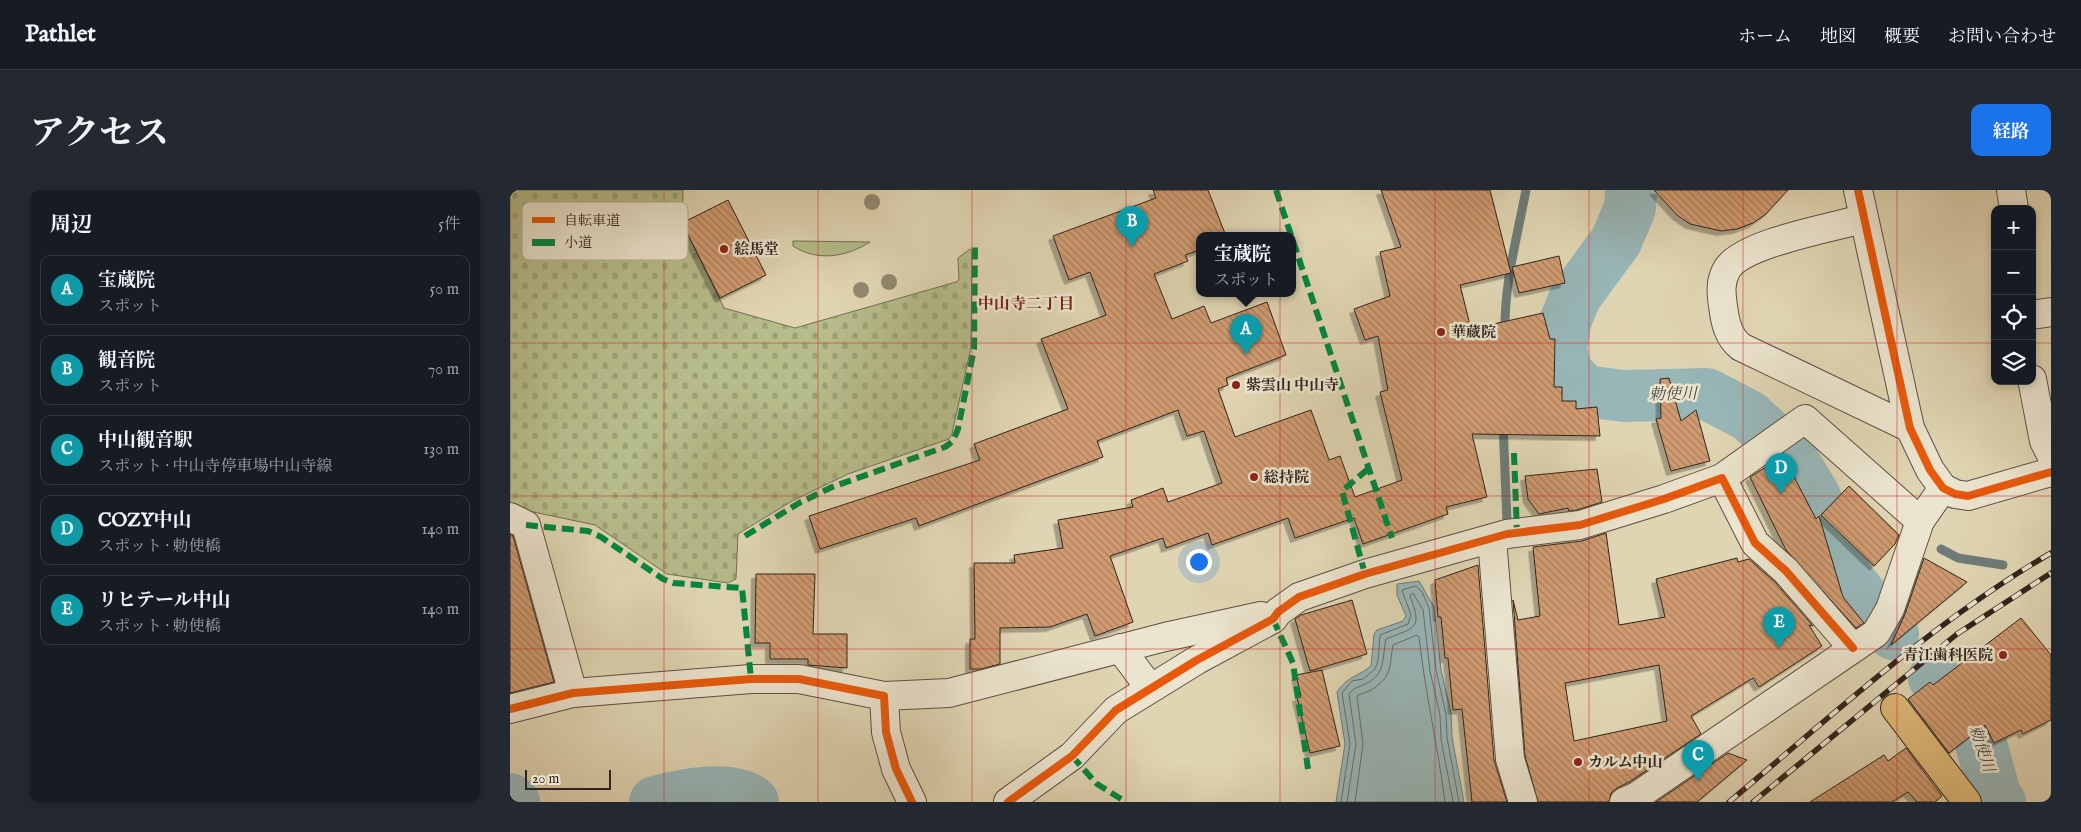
<!DOCTYPE html>
<html lang="ja">
<meta charset="utf-8">
<style>
body{margin:0;font-family:"IM FELL English","Noto Serif JP",serif;background:#242831;color:#f1f3f6}
.controls{position:absolute;right:15px;top:15px;display:grid;overflow:hidden;border-radius:10px;box-shadow:0 2px 8px #0003}
.controls button{width:45px;height:45px;display:grid;place-items:center;padding:0;border:0;border-bottom:1px solid #363941;background:#171b24;color:#f1f3f6;font:25px sans-serif}
.scale{position:absolute;left:15px;bottom:12px;width:86px;box-sizing:border-box;padding-left:5px;border:2px solid #30241c;border-top:0;font-size:14px;line-height:18px;white-space:nowrap;color:#30241c;-webkit-text-stroke:4px #ebe4ce;paint-order:stroke}
.you{position:absolute;left:688px;top:371px;width:18px;height:18px;margin:-12px;border:4px solid #fff;border-radius:50%;background:#1a73e8;box-shadow:0 0 0 8px #1a73e833}
.badge{display:grid;place-items:center;width:32px;height:32px;border-radius:50%;background:#1a73e8;color:#fff;font-size:16px;font-weight:700}
.pin{position:absolute;translate:-50% -41px;filter:drop-shadow(0 1px 2px #0008)}
.pin::after{content:'';position:absolute;top:26px;width:18px;height:15px;background:inherit;clip-path:polygon(0 0,100% 0,50% 100%)}
.popup{position:absolute;left:686px;top:42px;width:100px;height:65px;box-sizing:border-box;display:grid;place-content:center;border-radius:10px;background:#171b24;filter:drop-shadow(0 1px 4px #0005);font-size:16px;white-space:nowrap;color:#9ea1a6}
.popup b{font-size:19px;color:#f1f3f6}
.popup::after{content:'';position:absolute;left:50%;top:100%;margin-left:-10px;border:10px solid transparent;border-top-color:#171b24}
.list{margin:0;padding:0;list-style:none}
h2{display:flex;justify-content:space-between;align-items:center;height:65px;margin:0;padding:0 20px;font-size:21px}
h2 small{font-size:16px;font-weight:400;color:#9ea1a6}
.list li{display:grid;grid-template-columns:32px 1fr auto;gap:15px;align-items:center;box-sizing:border-box;height:70px;margin:0 10px 10px;padding:0 10px;border:1px solid #363941;border-radius:10px}
.list b{display:block;font-size:19px;white-space:nowrap}
.list p{margin:0;font-size:16px;white-space:nowrap;color:#9ea1a6}
.list em{font-size:16px;font-style:normal;color:#9ea1a6}
.icon{flex:none;width:28px;height:28px;fill:none;stroke:currentColor;stroke-width:2;stroke-linecap:round;stroke-linejoin:round}
.map{position:relative;flex:none;width:1541px;height:612px;overflow:hidden;border-radius:10px}
header{display:flex;align-items:center;gap:30px;box-sizing:border-box;height:70px;padding:0 25px;background:#171b24;border-bottom:1px solid #363941}
header strong{font-size:24px}
nav{display:flex;gap:28px;margin-inline-start:auto;font-size:18px}
.intro{display:flex;align-items:center;justify-content:space-between;box-sizing:border-box;height:120px;padding:0 30px}
h1{margin:0;font-size:35px}
.button{padding:12px 22px;border-radius:10px;background:#1a73e8;color:#fff;font-size:18px;font-weight:700}
main{display:flex;gap:30px;padding:0 30px}
aside{flex:1;background:#171b24;border-radius:10px;box-shadow:0 2px 8px #0003}
.map>svg:first-child{display:block}
.green{fill:#b6bc8a;stroke:#737053}
.cemetery{fill:url(#cemetery-stones);stroke:#737053}
.water{fill:#98b6b7;stroke:#6e7c79}
.lines{fill:none;stroke-linecap:round;stroke-linejoin:round}
.shore{stroke:#646d6a;stroke-width:1}
.stream{stroke:#6e7c79;stroke-width:9}
.river{stroke:#98b6b7;stroke-width:52}
.building{fill:url(#building-back-hatch);stroke:#30241c;fill-rule:evenodd;filter:url(#shadow)}
.minor-casing{stroke:#5c5042;stroke-width:30}
.major-casing{stroke:#30241c;stroke-width:30}
.minor{stroke:#ebe4ce;stroke-width:28}
.major{stroke:#e0ba7a;stroke-width:28}
.rail-casing{stroke:#30241c;stroke-width:5.5}
.rail{stroke:#ebe4ce;stroke-width:4;stroke-dasharray:11;stroke-linecap:butt}
.quiet{stroke:#00873e;stroke-width:6;stroke-dasharray:12 6;stroke-linecap:butt}
.cycleway-casing{stroke:#ebe4ce;stroke-width:11}
.cycleway{stroke:#e8590c;stroke-width:8}
.tree{fill:#92896f}
.grid{fill:none;stroke:#d62828;stroke-width:1;stroke-opacity:0.55}
.poi-dot{fill:#8f2418;stroke:#ebe4ce;stroke-width:2}
.labels{text-anchor:middle;dominant-baseline:central;stroke-width:5;stroke-linejoin:round;paint-order:stroke}
.poi-label{font-size:15px;font-weight:bold;fill:#30241c;stroke:#ebe4ce;text-anchor:start}
.neighbourhood-label{font-size:16px;font-weight:bold;fill:#7a1f14;stroke:#ebe4ce}
.water-label{font-size:16px;font-style:italic;fill:#4a4843;stroke:#ebe4ce}
.key{fill:#ebe4ce;stroke:#b3aa99;stroke-width:1}
.key-label{font-size:14px;fill:#30241c}
</style>
<header>
<strong>Pathlet</strong>
<nav><a>ホーム</a><a>地図</a><a>概要</a><a>お問い合わせ</a></nav>
</header>
<div class="intro"><h1>アクセス</h1><a class="button">経路</a></div>
<main>
<aside>
<h2>周辺<small>5件</small></h2>
<ul class="list">
<li><span class="badge" style="background:#0f9aa8">A</span><div><b>宝蔵院</b><p>スポット</p></div><em>50 m</em></li>
<li><span class="badge" style="background:#0f9aa8">B</span><div><b>観音院</b><p>スポット</p></div><em>70 m</em></li>
<li><span class="badge" style="background:#0f9aa8">C</span><div><b>中山観音駅</b><p>スポット · 中山寺停車場中山寺線</p></div><em>130 m</em></li>
<li><span class="badge" style="background:#0f9aa8">D</span><div><b>COZY中山</b><p>スポット · 勅使橋</p></div><em>140 m</em></li>
<li><span class="badge" style="background:#0f9aa8">E</span><div><b>リヒテール中山</b><p>スポット · 勅使橋</p></div><em>140 m</em></li>
</ul>
</aside>
<div class="map">
<svg width="1541" height="612" viewBox="0 0 1541 612">
<defs>
<pattern id="cemetery-stones" width="16" height="16" patternUnits="userSpaceOnUse" patternTransform="scale(1.25)"><rect width="16" height="16" fill="#b6bc8a"/><path d="M2 7V4a2 2 0 0 1 4 0v3zM10 15v-3a2 2 0 0 1 4 0v3z" fill="#9da176"/></pattern>
<pattern id="building-back-hatch" width="6" height="6" patternUnits="userSpaceOnUse" patternTransform="scale(1.25)"><rect width="6" height="6" fill="#d09b71"/><path d="M-1 5l2 2M0 0l6 6M5-1l2 2" fill="none" stroke="#a97e5c"/></pattern>
<filter id="shadow"><feDropShadow dx="-4.5" dy="4.5" stdDeviation="0" flood-color="#0004"/></filter>
</defs>
<rect width="100%" height="100%" fill="#e0d5b3"/>
<filter id="stains"><feTurbulence type="fractalNoise" baseFrequency=".004" numOctaves="4"/><feColorMatrix values="0 0 0 0 .2 0 0 0 0 .09 0 0 0 0 .02 0 0 0 .5 -.17"/></filter>
<radialGradient id="worn" r=".72"><stop offset=".6" stop-color="#630" stop-opacity="0"/><stop offset="1" stop-color="#630" stop-opacity=".3"/></radialGradient>
<path class="green" d="M283,51L360,52C336,67 308,72 283,56Z"/>
<path class="cemetery" d="M0,0H173L172,33L214,118L285,138L446,92L449,90L448,68L460,59L462,60L461,157L442,244L439,249L338,284L282,311L228,344L226,389L218,393L157,384L85,335L0,317Z"/>
<path class="water" d="M909,391L924,417L931,480L941,523L942,547L954,612H826L835,554L827,502C839,485 846,488 861,476L864,444L867,440L893,431L896,426L887,405V394Z"/>
<g class="lines">
<g class="shore">
<path d="M831,612L840,554L832,503L842,491L853,489L865,479L868,471L870,445L898,434L901,425L892,400L906,396L912,402L919,418L926,480L936,524L937,548L949,612"/>
<path d="M837,612L846,554L839,504C844,497 848,498 855,494C876,485 872,468 876,449C905,437 913,440 900,406L903,403L913,420L920,481L930,525L931,549L943,612"/>
<path d="M845,612L853,554L847,506C851,503 856,503 861,500C883,486 879,477 883,455L907,445L909,447C915,502 928,557 935,612"/>
</g>
<g class="stream">
<path d="M995,143C994,93 1007,48 1016,0"/>
<path d="M993,233L997,332"/>
<path d="M1431,359L1448,368L1493,375"/>
</g>
<g class="river">
<path d="M1121,0L1120,18L1106,51L1065,107L1055,132L1051,160L1057,183L1075,201L1114,206L1197,204L1239,226L1278,262L1305,307L1337,388L1383,444"/>
<path d="M1424,488L1452,514L1467,539L1486,608L1490,612"/>
<path d="M0,609L4,612"/>
<path d="M145,612C170,605 222,594 243,612"/>
</g>
</g>
<g class="building">
<path d="M643,0H698L716,46H690V60L675,65L678,71L644,84L662,129L694,116L701,133L757,112L776,165L716,188L718,195L708,199L725,247L801,220L819,270L830,266L845,307L892,290L870,202L878,200L868,146L855,150L844,119L880,106L870,62L891,57L871,0H980L1001,83L950,95L961,139L1033,123L1040,149H1045L1044,197H1052V211H1066V219L1087,217L1090,246L962,244L977,307L936,317L938,324L853,354L844,328L785,348L778,328L702,355L698,343L656,358L653,348L600,366L623,432L585,446L577,424L540,437L490,438V474L471,479H460V449H465L464,373H505L504,365L553,358L548,330L623,317L621,310L653,298L658,312L712,293L694,241L677,246L668,220L587,251L593,267L409,336L406,328L310,359L299,326L470,270L464,254L558,219L531,149L596,125L580,82L559,90L543,46L646,8Z"/>
<path d="M1144,0H1278L1256,24L1243,33L1227,39L1211,41L1180,34L1167,25Z"/>
<path d="M218,10L256,85L210,108L172,33Z"/>
<path d="M1049,66L1055,93L1009,103L1002,77Z"/>
<path d="M1159,188L1171,231L1186,220L1200,271L1161,281L1146,229L1151,228L1150,189Z"/>
<path d="M1269,269L1281,281L1306,329L1309,326L1333,407L1354,433L1346,438L1276,360L1240,287Z"/>
<path d="M1087,279L1092,312L1067,320L1059,321L1058,318L1029,324L1018,309L1015,286Z"/>
<path d="M1339,296L1389,345L1385,354L1364,376L1311,325Z"/>
<path d="M1096,343L1109,435L1155,427L1146,389L1227,368L1228,372L1239,369L1265,392L1303,436L1299,435L1312,456L1249,497L1243,488L1181,526L1191,544L1119,592L1107,598L1101,603L1099,612H1028L1015,566L1003,410L1008,430L1030,426L1023,357L1072,351ZM1149,475L1157,531L1064,551L1055,493Z"/>
<path d="M0,344L3,346L44,492L0,503Z"/>
<path d="M1414,368L1457,392L1381,455L1395,424Z"/>
<path d="M968,375L984,570L997,612H962L952,519L943,520L938,468H935L931,427H928L925,390Z"/>
<path d="M246,384H305L303,444H337V478L298,475V469H260V453H245Z"/>
<path d="M842,410L857,464L800,481L785,429L791,425Z"/>
<path d="M1511,428L1541,465V530L1513,544L1511,540L1484,553L1475,535L1439,563L1398,509L1420,492L1423,495Z"/>
<path d="M812,480L830,556L800,563L787,507L791,506L786,485Z"/>
<path d="M1396,558L1432,606L1425,612H1407L1398,602L1382,612H1300L1374,565L1378,571Z"/>
<path d="M1218,563L1237,570L1187,612H1146Z"/>
</g>
<g class="lines">
<defs>
<g id="minor">
<path d="M1348,0L1400,238L1420,280L1433,298L1445,304L1458,306L1541,282"/>
<path d="M1501,0L1504,19"/>
<path d="M1352,29C1321,38 1233,53 1217,79C1210,91 1211,103 1213,116C1215,132 1218,147 1231,157L1400,238"/>
<path d="M1522,125L1541,122"/>
<path d="M1522,189L1534,251L1541,265"/>
<path d="M1212,288L1295,229L1410,331"/>
<path d="M0,327L16,335L63,503"/>
<path d="M982,349L1000,569L1013,612"/>
<path d="M610,458L640,498"/>
<path d="M374,506L439,503L655,447L751,426"/>
<path d="M0,519L63,503L241,489H289L374,506L376,542L386,579L402,612"/>
<path d="M498,612L562,566L606,520L687,470L763,429L768,422L789,407L855,384L997,344L1070,335L1154,309L1212,288L1245,353L1276,381L1343,458"/>
<path d="M1114,612L1127,606L1366,443L1380,419L1410,331L1433,298"/>
</g>
<path id="major" d="M1385,518L1457,612"/>
</defs>
<use href="#minor" class="minor-casing"/>
<use href="#major" class="major-casing"/>
<use href="#minor" class="minor"/>
<use href="#major" class="major"/>
<defs>
<g id="rail">
<path d="M1219,612C1323,525 1424,431 1541,363"/>
<path d="M1243,612L1447,444L1541,383"/>
</g>
</defs>
<use href="#rail" class="rail-casing"/>
<use href="#rail" class="rail"/>
<g class="quiet">
<path d="M766,0L882,348"/>
<path d="M1004,263L1007,343"/>
<path d="M16,335L78,341L91,347L153,389L163,393L232,398L241,489"/>
<path d="M235,346L289,313L322,297L435,257L443,251L448,239L464,159L465,53"/>
<path d="M855,384L832,301L858,279"/>
<path d="M763,429L783,473L798,579"/>
<path d="M562,566L587,594L616,612"/>
</g>
<defs>
<g id="cycleway">
<path d="M1348,0L1400,238L1420,280L1433,298L1445,304L1458,306L1541,282"/>
<path d="M0,519L63,503L241,489H289L374,506L376,542L386,579L402,612"/>
<path d="M498,612L562,566L606,520L687,470L763,429L768,422L789,407L855,384L997,344L1070,335L1154,309L1212,288L1245,353L1276,381L1343,458"/>
</g>
</defs>
<use href="#cycleway" class="cycleway-casing"/>
<use href="#cycleway" class="cycleway"/>
</g>
<g class="tree">
<circle cx="362" cy="12" r="8"/>
<circle cx="379" cy="92" r="8"/>
<circle cx="351" cy="100" r="8"/>
</g>
<path class="grid" d="M154,0V612M308,0V612M462,0V612M616,0V612M770,0V612M925,0V612M1079,0V612M1233,0V612M1387,0V612M0,153H1485M1522,153H1541M0,306H1541M0,459H1541"/>
<g class="poi-dot">
<circle cx="214" cy="59" r="5"/>
<circle cx="931" cy="142" r="5"/>
<circle cx="726" cy="195" r="5"/>
<circle cx="744" cy="287" r="5"/>
<circle cx="1493" cy="465" r="5"/>
<circle cx="1068" cy="572" r="5"/>
</g>
<g class="labels">
<g class="poi-label">
<text x="224" y="59">絵馬堂</text>
<text x="941" y="142">華蔵院</text>
<text x="736" y="195">紫雲山 中山寺</text>
<text x="754" y="287">総持院</text>
<text x="1483" y="465" text-anchor="end">青江歯科医院</text>
<text x="1078" y="572">カルム中山</text>
</g>
<g class="neighbourhood-label">
<text x="516" y="115">中山寺二丁目</text>
</g>
<g class="water-label">
<text transform="translate(1163 205) rotate(-1)">勅使川</text>
<text transform="translate(1471 559) rotate(72)">勅使川</text>
</g>
</g>
<rect x="12" y="12" width="166" height="58" rx="8" class="key"/>
<rect x="22" y="27" width="23" height="6" fill="#e8590c"/>
<rect x="22" y="49" width="23" height="7" fill="#00873e"/>
<g class="key-label">
<text x="54" y="35">自転車道</text>
<text x="54" y="57">小道</text>
</g>
<rect width="100%" height="100%" filter="url(#stains)"/>
<rect width="100%" height="100%" fill="url(#worn)"/>
</svg>
<div class="controls">
<button>+</button>
<button>−</button>
<button><svg class="icon" aria-label="locate" viewBox="0 0 24 24"><circle cx="12" cy="12" r="6"/><path d="M12 2v4M12 18v4M2 12h4M18 12h4"/></svg></button>
<button><svg class="icon" aria-label="layers" viewBox="0 0 24 24"><path d="M12 4l9 5-9 5-9-5zM3 14l9 5 9-5"/></svg></button>
</div>
<div class="scale">20 m</div>
<div class="you"></div>
<div class="pin badge" style="left:736px;top:165px;background:#0f9aa8">A</div>
<div class="popup"><b>宝蔵院</b>スポット</div>
<div class="pin badge" style="left:622px;top:57px;background:#0f9aa8">B</div>
<div class="pin badge" style="left:1188px;top:591px;background:#0f9aa8">C</div>
<div class="pin badge" style="left:1271px;top:304px;background:#0f9aa8">D</div>
<div class="pin badge" style="left:1269px;top:458px;background:#0f9aa8">E</div>
</div>
</main>
